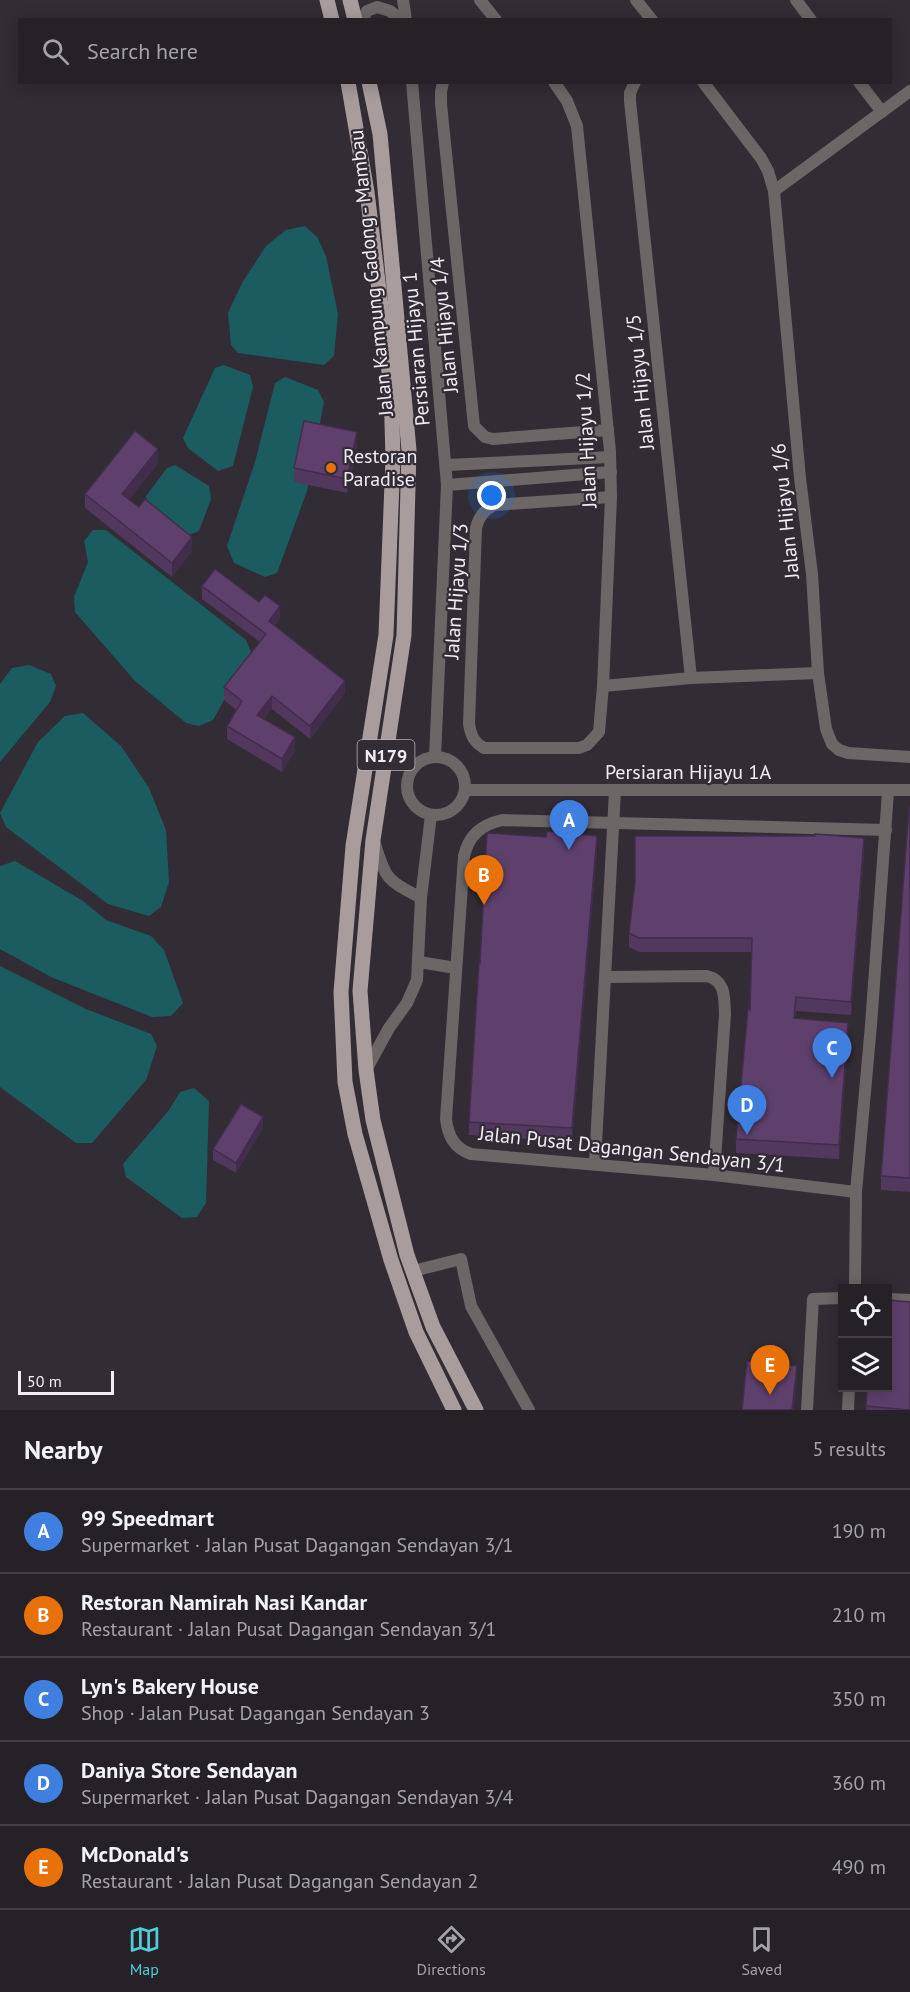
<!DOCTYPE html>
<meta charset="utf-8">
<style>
body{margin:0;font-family:"PT Sans",sans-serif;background:#2e292f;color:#f1f3f6}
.controls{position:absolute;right:18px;bottom:18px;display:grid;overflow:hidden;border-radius:0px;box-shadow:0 3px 15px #0003}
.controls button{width:54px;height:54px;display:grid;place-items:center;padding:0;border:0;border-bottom:2px solid #423e44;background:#262127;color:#f1f3f6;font:30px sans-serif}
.scale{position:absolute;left:18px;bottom:15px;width:96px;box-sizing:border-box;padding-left:6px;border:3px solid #f1edf3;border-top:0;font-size:16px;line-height:21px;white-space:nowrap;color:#f1edf3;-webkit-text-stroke:4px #322c34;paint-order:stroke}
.you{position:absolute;left:492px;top:496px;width:21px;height:21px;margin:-15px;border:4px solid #fff;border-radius:50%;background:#1a73e8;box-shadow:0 0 0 9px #1a73e833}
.badge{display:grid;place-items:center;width:39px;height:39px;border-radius:50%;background:#52cbd9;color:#fff;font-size:20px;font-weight:700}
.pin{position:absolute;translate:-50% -50px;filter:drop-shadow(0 2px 3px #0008)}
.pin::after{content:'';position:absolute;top:32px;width:21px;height:18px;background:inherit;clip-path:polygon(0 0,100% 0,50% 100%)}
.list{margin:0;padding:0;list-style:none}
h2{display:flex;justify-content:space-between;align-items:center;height:78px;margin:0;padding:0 24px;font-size:26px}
h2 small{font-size:20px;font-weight:400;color:#a4a3a7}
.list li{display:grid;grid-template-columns:39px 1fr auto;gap:18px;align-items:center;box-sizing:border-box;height:84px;padding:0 24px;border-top:2px solid #423e44}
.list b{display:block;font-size:22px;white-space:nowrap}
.list p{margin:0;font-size:20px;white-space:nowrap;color:#a4a3a7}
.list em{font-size:20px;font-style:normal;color:#a4a3a7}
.icon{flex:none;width:33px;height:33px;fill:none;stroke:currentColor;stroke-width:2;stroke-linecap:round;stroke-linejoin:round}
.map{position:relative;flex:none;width:910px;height:1410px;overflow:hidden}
.search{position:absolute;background:#262127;box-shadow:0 3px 15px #0003;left:18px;right:18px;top:18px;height:66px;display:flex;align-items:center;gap:15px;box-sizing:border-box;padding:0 21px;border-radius:0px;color:#a4a3a7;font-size:22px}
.sheet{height:498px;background:#262127}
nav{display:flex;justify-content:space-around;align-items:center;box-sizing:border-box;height:84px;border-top:2px solid #423e44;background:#262127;font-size:16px;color:#a4a3a7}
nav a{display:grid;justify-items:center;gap:3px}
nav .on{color:#52cbd9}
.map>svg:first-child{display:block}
.water{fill:#1b5c60}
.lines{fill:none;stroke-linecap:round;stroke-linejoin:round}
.minor{stroke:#6c6666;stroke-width:12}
.major{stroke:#a89c9d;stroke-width:15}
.wall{fill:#52375e}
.shaded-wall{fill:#422d4c}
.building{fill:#5f406d;stroke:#422d4c;stroke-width:1.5}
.food-dot{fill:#e8710a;stroke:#322c34;stroke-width:2}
.labels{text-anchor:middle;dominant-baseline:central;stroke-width:4.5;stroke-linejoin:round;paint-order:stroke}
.shield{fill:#322c34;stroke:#b8b3ba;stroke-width:1.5}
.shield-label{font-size:18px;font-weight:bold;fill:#f1edf3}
.street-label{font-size:20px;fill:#f1edf3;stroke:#322c34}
.poi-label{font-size:20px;fill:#f1edf3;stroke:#322c34;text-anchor:start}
</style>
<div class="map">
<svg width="910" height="1410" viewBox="0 0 910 1410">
<rect width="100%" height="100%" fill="#322c34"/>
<g class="water">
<path d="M305,226L317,237L326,256L338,314L334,356L324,365L238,353L231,345L228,313L242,283L266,246L286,230Z"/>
<path d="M224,365L250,375L253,387L233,466L218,471L188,448L183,438L215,368Z"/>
<path d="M285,377L318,390L324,402L307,491L277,573L265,577L234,563L227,546L255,462L275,383Z"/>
<path d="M175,465L209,486L211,499L199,531L184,537L147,504L146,496L167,468Z"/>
<path d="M93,530H106L246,640L251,652L213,720L199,726L186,723L135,681L75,612L74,597L88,562L84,541Z"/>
<path d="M29,665L51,674L56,686L50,702L0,762V684L12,668Z"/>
<path d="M83,713L121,746L149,788L166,830L169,882L161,907L149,916L108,904L6,827L0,813L38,742L65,716Z"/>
<path d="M15,861L83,901L106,920L151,936L164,950L183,1003L171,1016L152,1017L51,977L0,949V866Z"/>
<path d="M0,966L86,1009L151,1034L157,1046L146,1080L92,1143H76L0,1087Z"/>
<path d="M194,1088L209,1101L206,1203L197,1217L182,1218L126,1177L123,1164L169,1110L180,1092Z"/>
</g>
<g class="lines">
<g class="minor">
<path d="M403,0L406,20"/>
<path d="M480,0L496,20"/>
<path d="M636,0L652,20"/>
<path d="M796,0L811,20"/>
<path d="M362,20L367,11L377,7L390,11L401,20"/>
<path d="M412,82L447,485L435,757"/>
<path d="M443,82L441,92V104L474,426L485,437L493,439L608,430"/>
<path d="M554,82L567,101L577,126L610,451L611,497L603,686L599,732L587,745L579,748H484C474,742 471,736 469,724L476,528C479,517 483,511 494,505L611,497"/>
<path d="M635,82L630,93V101L691,678"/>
<path d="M703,82L761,158L768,171L774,191L800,478L812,574L818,673L826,729L832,744L839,750L848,753L910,757"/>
<path d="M859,82L882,112"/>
<path d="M774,191L910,91"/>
<path d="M447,465L610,457"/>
<path d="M447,485L611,472"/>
<path d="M603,686L691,678L818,673"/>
<circle cx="436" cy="786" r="29"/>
<path d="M465,790H910"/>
<path d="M375,844C386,881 388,880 421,898"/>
<path d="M419,962L456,968"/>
<path d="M606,977L707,976C726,981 724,997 725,1014L714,1175"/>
<path d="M366,1070L389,1028L407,1003L417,980L421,898L431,815"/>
<path d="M595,1163L615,791"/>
<path d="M856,1192L714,1175L471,1154C454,1148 448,1136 446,1119L464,856C469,835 481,825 502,820L886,830"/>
<path d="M413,1271L461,1259L471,1306L529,1410"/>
<path d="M855,1288L856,1192L871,1025L888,792"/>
<path d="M888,1299L910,1300"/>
<path d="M807,1410L813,1299L842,1298"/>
<path d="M848,1410L849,1388"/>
</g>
<g class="major">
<path d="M327,0L332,20"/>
<path d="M350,0L355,20"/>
<path d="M348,82L367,192L391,388L393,458L386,635L353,846L341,992L345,1082L355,1134L391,1260L416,1332L454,1410"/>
<path d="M369,82L380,134L409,450L404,635L373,840L360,991L366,1070L373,1120L407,1255L433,1327L476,1410"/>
</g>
</g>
<g class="wall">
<path d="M357,446L347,493L294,482V468Z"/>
<path d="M158,463L129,499L192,551L172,577L85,508V494Z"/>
<path d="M202,586L280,618L275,625L345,693L310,739L272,709L264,719L295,750L282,772L227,739V726L236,710L224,700V687L260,642L202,599Z"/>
<path d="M910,808V1192L881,1190V1176Z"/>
<path d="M597,849L572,1142L469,1135V1122L480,963Z"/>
<path d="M864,852L851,1015L796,1011L795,1018L848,1036L839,1159L736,1153V1139L750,1010L752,952H639L629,947V933L635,883Z"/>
<path d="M263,1128L236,1173L213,1160V1149Z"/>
<path d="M867,1388L910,1410H866Z"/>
</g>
<g class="shaded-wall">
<path d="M357,432V446L347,493V479Z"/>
<path d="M158,449V463L122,508V494Z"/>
<path d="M192,537V551L172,577V563Z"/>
<path d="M280,606V618L269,633V621Z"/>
<path d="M345,681V693L310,739V726Z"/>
<path d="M272,696V709L257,727V715Z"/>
<path d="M295,737V750L282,772V759Z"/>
<path d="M597,836V849L572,1142V1128Z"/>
<path d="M864,838V852L851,1015V1002Z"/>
<path d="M848,1023V1036L839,1159V1145Z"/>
<path d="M263,1117V1128L236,1173V1163Z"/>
<path d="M797,1366V1380L794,1410H792Z"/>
</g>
<g class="building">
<path d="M304,421L357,432L347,479L294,468Z"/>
<path d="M135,431L158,449L122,494L139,507L145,499L192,537L172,563L85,494Z"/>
<path d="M215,569L259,602L265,595L280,606L269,621L345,681L310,726L272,696L257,715L295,737L282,759L227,726L242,701L224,687L266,634L202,586Z"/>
<path d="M909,808H910V1178L881,1176Z"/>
<path d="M547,831L597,836L572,1128L469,1122L479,963H480L487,833L546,837Z"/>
<path d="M815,834L864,838L851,1002L796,997L794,1018L848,1023L839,1145L736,1139L748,1009L750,1010L752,938H639L629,933L635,882V836H815Z"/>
<path d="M241,1104L263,1117L236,1163L213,1149Z"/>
<path d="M888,1300L910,1302V1410L866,1406L867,1388H888Z"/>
<path d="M747,1361L797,1366L792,1410H742Z"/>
</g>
<circle class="food-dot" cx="331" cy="468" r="6"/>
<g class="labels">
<rect class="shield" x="357.5" y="740" width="57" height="30" rx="4.5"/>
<g class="shield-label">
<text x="386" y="755">N179</text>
</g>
<g class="street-label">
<text transform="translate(371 273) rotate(-96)">Jalan Kampung Gadong - Mambau</text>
<text transform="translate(444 325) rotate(-96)">Jalan Hijayu 1/4</text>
<text transform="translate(416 349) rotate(-95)">Persiaran Hijayu 1</text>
<text transform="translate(640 382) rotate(-96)">Jalan Hijayu 1/5</text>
<text transform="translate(586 440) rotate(-93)">Jalan Hijayu 1/2</text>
<text transform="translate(785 511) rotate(-96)">Jalan Hijayu 1/6</text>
<text transform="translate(456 591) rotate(-86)">Jalan Hijayu 1/3</text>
<text x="688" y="772">Persiaran Hijayu 1A</text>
<text transform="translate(632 1149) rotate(6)">Jalan Pusat Dagangan Sendayan 3/1</text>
</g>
<g class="poi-label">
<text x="343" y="456">Restoran<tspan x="343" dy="23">Paradise</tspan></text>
</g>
</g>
</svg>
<div class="controls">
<button><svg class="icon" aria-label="locate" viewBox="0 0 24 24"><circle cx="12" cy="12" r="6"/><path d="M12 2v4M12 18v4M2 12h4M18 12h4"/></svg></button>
<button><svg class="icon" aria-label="layers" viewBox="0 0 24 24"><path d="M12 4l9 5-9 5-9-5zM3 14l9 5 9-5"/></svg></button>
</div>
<div class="scale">50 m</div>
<div class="you"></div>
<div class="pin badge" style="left:569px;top:850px;background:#3f7fe0">A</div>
<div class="pin badge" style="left:484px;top:905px;background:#e8710a">B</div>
<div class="pin badge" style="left:832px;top:1078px;background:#3f7fe0">C</div>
<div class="pin badge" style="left:747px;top:1135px;background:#3f7fe0">D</div>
<div class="pin badge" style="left:770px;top:1395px;background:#e8710a">E</div>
<div class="search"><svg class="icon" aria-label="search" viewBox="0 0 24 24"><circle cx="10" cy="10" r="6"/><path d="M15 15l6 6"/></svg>Search here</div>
</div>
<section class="sheet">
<h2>Nearby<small>5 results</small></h2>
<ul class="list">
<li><span class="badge" style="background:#3f7fe0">A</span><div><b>99 Speedmart</b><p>Supermarket · Jalan Pusat Dagangan Sendayan 3/1</p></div><em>190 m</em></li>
<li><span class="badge" style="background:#e8710a">B</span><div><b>Restoran Namirah Nasi Kandar</b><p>Restaurant · Jalan Pusat Dagangan Sendayan 3/1</p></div><em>210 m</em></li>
<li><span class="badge" style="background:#3f7fe0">C</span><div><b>Lyn's Bakery House</b><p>Shop · Jalan Pusat Dagangan Sendayan 3</p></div><em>350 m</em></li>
<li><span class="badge" style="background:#3f7fe0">D</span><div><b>Daniya Store Sendayan</b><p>Supermarket · Jalan Pusat Dagangan Sendayan 3/4</p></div><em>360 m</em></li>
<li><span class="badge" style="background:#e8710a">E</span><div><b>McDonald's</b><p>Restaurant · Jalan Pusat Dagangan Sendayan 2</p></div><em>490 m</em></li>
</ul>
</section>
<nav>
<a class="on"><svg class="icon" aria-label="map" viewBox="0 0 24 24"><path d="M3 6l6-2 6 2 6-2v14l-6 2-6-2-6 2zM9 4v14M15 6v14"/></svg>Map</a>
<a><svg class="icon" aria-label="directions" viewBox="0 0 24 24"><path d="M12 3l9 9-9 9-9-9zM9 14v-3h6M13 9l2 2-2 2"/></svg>Directions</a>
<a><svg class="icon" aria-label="saved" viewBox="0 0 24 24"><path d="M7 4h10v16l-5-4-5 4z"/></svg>Saved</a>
</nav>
